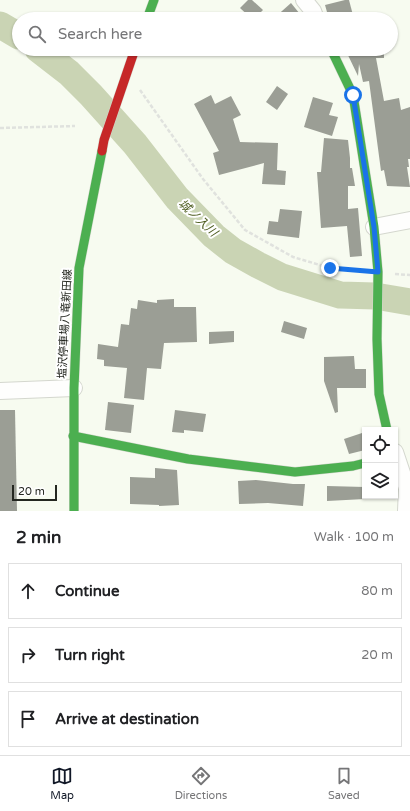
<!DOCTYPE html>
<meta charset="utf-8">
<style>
body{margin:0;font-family:"Varela Round","Noto Sans JP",sans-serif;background:#f2f2f2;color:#202124}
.controls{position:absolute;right:12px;bottom:12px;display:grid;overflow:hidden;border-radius:0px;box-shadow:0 1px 3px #0004}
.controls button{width:36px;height:36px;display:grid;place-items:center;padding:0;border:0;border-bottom:1px solid #e0e0e0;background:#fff;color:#202124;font:20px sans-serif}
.scale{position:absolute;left:12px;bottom:10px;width:45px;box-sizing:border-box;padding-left:4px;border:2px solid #242720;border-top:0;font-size:11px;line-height:14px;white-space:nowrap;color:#242720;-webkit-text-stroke:3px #fff;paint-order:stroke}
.stop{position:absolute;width:12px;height:12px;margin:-9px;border:3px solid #1a73e8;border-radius:50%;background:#fff}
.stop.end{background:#1a73e8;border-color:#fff;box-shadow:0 1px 4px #0008}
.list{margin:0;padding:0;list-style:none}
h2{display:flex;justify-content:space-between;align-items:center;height:52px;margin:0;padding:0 16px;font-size:17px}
h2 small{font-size:13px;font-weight:400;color:#757577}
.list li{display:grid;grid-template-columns:26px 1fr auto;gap:12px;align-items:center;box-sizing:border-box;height:56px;margin:0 8px 8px;padding:0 8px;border:1px solid #e0e0e0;border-radius:0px}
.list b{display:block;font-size:15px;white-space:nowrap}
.list em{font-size:13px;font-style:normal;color:#757577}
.icon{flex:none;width:22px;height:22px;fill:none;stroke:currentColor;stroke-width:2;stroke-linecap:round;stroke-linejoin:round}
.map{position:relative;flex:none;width:410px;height:511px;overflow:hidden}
.search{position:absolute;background:#fff;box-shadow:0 1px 3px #0004;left:12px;right:12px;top:12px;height:44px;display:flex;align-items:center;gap:10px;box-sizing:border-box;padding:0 14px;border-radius:22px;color:#757577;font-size:15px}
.sheet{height:244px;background:#fff}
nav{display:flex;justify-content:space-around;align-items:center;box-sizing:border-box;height:56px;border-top:1px solid #e0e0e0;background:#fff;font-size:11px;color:#757577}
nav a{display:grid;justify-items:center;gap:2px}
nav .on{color:#111827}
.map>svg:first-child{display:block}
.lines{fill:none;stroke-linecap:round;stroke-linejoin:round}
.river{stroke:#cad4b4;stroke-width:27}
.building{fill:#9b9e95}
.street-casing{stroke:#d4d7ce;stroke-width:18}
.fast-casing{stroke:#d4d7ce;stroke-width:10}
.jam-casing{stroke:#d4d7ce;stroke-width:10}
.path{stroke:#e0e2de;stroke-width:2.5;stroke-dasharray:4 2;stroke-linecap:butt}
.street{stroke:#fefefd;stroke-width:16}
.fast{stroke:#4caf50;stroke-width:9}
.jam{stroke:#c62828;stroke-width:9}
.route{stroke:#1a73e8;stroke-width:5}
.labels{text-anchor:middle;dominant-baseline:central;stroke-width:4;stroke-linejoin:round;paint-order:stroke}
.street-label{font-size:11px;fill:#242720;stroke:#fff}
.water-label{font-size:12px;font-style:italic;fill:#4e5d20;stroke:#fff}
</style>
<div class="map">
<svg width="410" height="511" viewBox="0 0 410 511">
<rect width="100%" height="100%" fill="#f7fbf0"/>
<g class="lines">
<g class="river">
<path d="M0,25L19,36"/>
<path d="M38,49L69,73L91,95L135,144L177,198L214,236L233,251L258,265L282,277L340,295L375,296L410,302"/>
</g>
</g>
<g class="building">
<path d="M248,0H252L263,10L254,19H252L240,8Z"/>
<path d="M345,0H349L354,19H329L325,5Z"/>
<path d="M291,3L304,19H273Z"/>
<path d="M345,49H384V58H376L384,101L399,98L401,110L410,107V159H408L409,167H407L410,187L387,186L384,170L381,171L369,81L363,82L359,64L358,76Z"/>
<path d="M277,86L288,94L277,110L266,102Z"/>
<path d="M211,95L215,104L231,96L241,115L233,119L240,142L278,143L277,170L286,171L285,185L262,184L264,163L219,175L213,153L219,151L194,104Z"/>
<path d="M313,97L333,103L329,115L338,117L332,136L304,127Z"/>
<path d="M324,138L348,140L350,158V168H352L355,186H348V209L358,208L362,256L350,257L347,226L321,228L317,172H321Z"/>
<path d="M280,209L302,211L299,238L267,234L269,221L278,222Z"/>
<path d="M174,299V307H196L197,342L164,343L161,369L147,368L144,400L124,398L127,368L104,366V360L97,359L98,344L118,347L121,324L129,325L131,308L137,309L138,300L157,303V300Z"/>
<path d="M284,321L307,328L304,339L281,332Z"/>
<path d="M234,331V342L209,344V332Z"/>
<path d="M354,356L355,369H366V388H337L338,412L335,413L324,381V357Z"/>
<path d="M108,402L134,405L131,433L105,430Z"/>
<path d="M0,410H15L17,511H0Z"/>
<path d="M175,410L206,414L203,432L184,430V433L172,432Z"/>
<path d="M365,432V450L349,454L344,439Z"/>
<path d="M155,468L177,470L179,505L159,506V505L130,504V477L155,478Z"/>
<path d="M256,480L293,484H305L303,506L268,503L239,504L238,481Z"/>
<path d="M327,486L365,487V499L327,501Z"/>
</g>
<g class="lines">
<defs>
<g id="street">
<path d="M304,0L313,11L316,19"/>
<path d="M374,227L410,220"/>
<path d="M0,391L74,388"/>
<path d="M395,452L407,488L406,511"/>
</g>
<g id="fast">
<path d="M147,19L154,0"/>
<path d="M331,49L353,95L374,227L378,272L377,339L379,394L387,430"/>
<path d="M73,436L188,459L295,472L353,466L365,463"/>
<path d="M74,511V388L79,268L102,151"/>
</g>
<path id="jam" d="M102,151L104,140L135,49"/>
</defs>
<use href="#street" class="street-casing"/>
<use href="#fast" class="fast-casing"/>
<use href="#jam" class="jam-casing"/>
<g class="path">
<path d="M140,90L203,179L245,230L293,257L330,268L360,270"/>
<path d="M0,128L75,126"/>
<path d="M395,274L410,275"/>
</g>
<use href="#street" class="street"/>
<use href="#fast" class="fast"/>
<use href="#jam" class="jam"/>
</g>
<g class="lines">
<path class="route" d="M330,268L378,272L374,227L353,95"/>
</g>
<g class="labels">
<g class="street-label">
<text transform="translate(65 324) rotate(-87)">塩沢停車場八竜新田線</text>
</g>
<g class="water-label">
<text transform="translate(198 218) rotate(43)">城ノ入川</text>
</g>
</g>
</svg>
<div class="controls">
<button><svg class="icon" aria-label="locate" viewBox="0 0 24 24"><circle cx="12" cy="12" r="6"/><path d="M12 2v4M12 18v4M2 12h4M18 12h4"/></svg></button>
<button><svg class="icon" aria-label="layers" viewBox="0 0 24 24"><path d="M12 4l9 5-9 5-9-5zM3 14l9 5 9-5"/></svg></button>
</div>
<div class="scale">20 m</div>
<div class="stop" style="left:353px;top:95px"></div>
<div class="stop end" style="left:330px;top:268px"></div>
<div class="search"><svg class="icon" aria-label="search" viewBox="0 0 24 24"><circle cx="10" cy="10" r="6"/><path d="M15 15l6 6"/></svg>Search here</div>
</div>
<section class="sheet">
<h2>2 min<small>Walk · 100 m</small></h2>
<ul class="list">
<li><svg class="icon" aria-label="ahead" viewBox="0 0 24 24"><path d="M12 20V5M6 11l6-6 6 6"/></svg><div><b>Continue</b></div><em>80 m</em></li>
<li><svg class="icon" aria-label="right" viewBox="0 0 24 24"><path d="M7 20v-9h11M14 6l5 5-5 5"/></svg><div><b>Turn right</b></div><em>20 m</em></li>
<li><svg class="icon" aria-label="arrive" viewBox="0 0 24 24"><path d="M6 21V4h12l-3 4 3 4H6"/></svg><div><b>Arrive at destination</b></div></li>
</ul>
</section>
<nav>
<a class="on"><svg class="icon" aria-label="map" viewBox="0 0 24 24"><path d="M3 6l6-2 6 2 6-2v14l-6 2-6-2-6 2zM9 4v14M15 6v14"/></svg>Map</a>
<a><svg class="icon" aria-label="directions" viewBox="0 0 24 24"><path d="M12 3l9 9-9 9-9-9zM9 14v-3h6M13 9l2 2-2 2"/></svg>Directions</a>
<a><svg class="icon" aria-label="saved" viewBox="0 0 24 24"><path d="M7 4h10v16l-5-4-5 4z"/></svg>Saved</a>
</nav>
